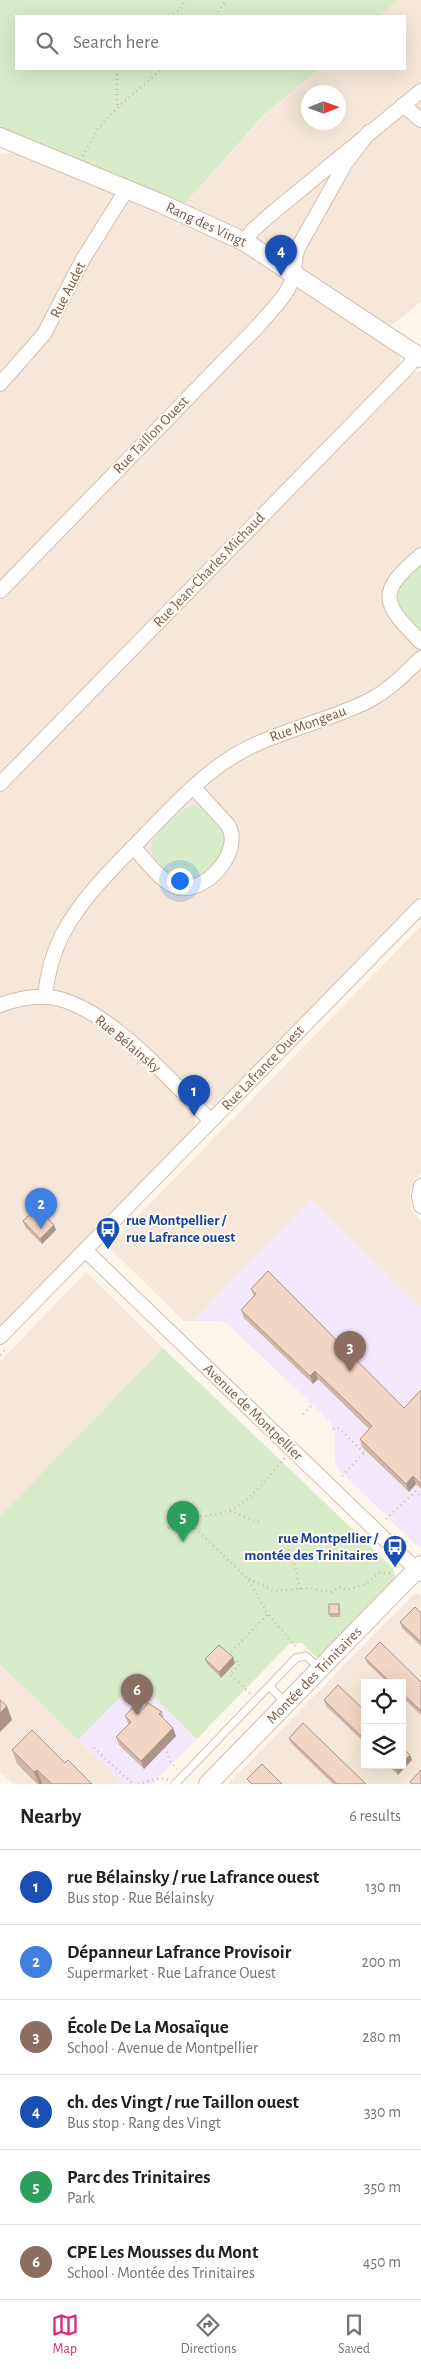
<!DOCTYPE html>
<meta charset="utf-8">
<style>
body{margin:0;font-family:"Alegreya Sans",sans-serif;background:#f2f2f2;color:#202124}
.controls{position:absolute;right:15px;bottom:15px;display:grid;overflow:hidden;border-radius:0px;box-shadow:0 5px 20px #0002}
.controls button{width:45px;height:45px;display:grid;place-items:center;padding:0;border:0;border-bottom:1px solid #e0e0e0;background:#fff;color:#202124;font:25px sans-serif}
.compass{position:absolute;left:301px;top:85px;width:45px;height:45px;border-radius:50%;background:#fff;box-shadow:0 5px 20px #0002;rotate:89deg}
.you{position:absolute;left:179px;top:880px;width:18px;height:18px;margin:-12px;border:4px solid #fff;border-radius:50%;background:#1a73e8;box-shadow:0 0 0 8px #1a73e833}
.badge{display:grid;place-items:center;width:32px;height:32px;border-radius:50%;background:#db2777;color:#fff;font-size:16px;font-weight:700}
.pin{position:absolute;translate:-50% -41px;filter:drop-shadow(0 1px 2px #0008)}
.pin::after{content:'';position:absolute;top:26px;width:18px;height:15px;background:inherit;clip-path:polygon(0 0,100% 0,50% 100%)}
.list{margin:0;padding:0;list-style:none}
h2{display:flex;justify-content:space-between;align-items:center;height:65px;margin:0;padding:0 20px;font-size:21px}
h2 small{font-size:16px;font-weight:400;color:#757577}
.list li{display:grid;grid-template-columns:32px 1fr auto;gap:15px;align-items:center;box-sizing:border-box;height:75px;padding:0 20px;border-top:1px solid #e0e0e0}
.list b{display:block;font-size:19px;white-space:nowrap}
.list p{margin:0;font-size:16px;white-space:nowrap;color:#757577}
.list em{font-size:16px;font-style:normal;color:#757577}
.icon{flex:none;width:28px;height:28px;fill:none;stroke:currentColor;stroke-width:2;stroke-linecap:round;stroke-linejoin:round}
.map{position:relative;flex:none;width:421px;height:1784px;overflow:hidden}
.search{position:absolute;background:#fff;box-shadow:0 5px 20px #0002;left:15px;right:15px;top:15px;height:55px;display:flex;align-items:center;gap:12px;box-sizing:border-box;padding:0 18px;border-radius:0px;color:#757577;font-size:19px}
.sheet{height:515px;background:#fff}
nav{display:flex;justify-content:space-around;align-items:center;box-sizing:border-box;height:70px;border-top:1px solid #e0e0e0;background:#fff;font-size:14px;color:#757577}
nav a{display:grid;justify-items:center;gap:2px}
nav .on{color:#db2777}
.map>svg:first-child{display:block}
.residential{fill:#f5e8da;fill-rule:evenodd}
.education{fill:#f3e8fa}
.green{fill:#d8ecc9}
.lines{fill:none;stroke-linecap:round;stroke-linejoin:round}
.service-casing{stroke:#d1beb0;stroke-width:9}
.minor-casing{stroke:#d1beb0;stroke-width:16}
.tertiary-casing{stroke:#d1beb0;stroke-width:20}
.path{stroke:#d9b8a5;stroke-width:2.5;stroke-dasharray:1 4;stroke-linecap:butt}
.service{stroke:#fff;stroke-width:7}
.minor{stroke:#fff;stroke-width:14}
.tertiary{stroke:#fff;stroke-width:18}
.wall{fill:#d1b7a8}
.shaded-wall{fill:#aa9588}
.building{fill:#f3d5c3;stroke:#aa9588}
.labels{text-anchor:middle;dominant-baseline:central;stroke-width:4;stroke-linejoin:round;paint-order:stroke}
.street-label{font-size:15px;fill:#7a5c4d;stroke:#fffaf3}
.transit-label{font-size:15px;font-weight:bold;fill:#164399;stroke:#fffaf3;text-anchor:start}
</style>
<div class="map">
<svg width="421" height="1784" viewBox="0 0 421 1784">
<rect width="100%" height="100%" fill="#fdf6ec"/>
<g class="residential">
<path d="M398,0H421V302L375,338L397,353L400,358V367L406,378L415,372L421,371V895L220,1103L214,1107L204,1103L192,1115L195,1123L193,1130L0,1328V154L14,153L172,219L264,116L319,69H405V16H379ZM308,92H338V122H308Z"/>
<path d="M421,926V1172L413,1182L410,1195L412,1209L421,1221V1307L311,1200L193,1321H184L108,1247Z"/>
<path d="M86,1272L163,1348L0,1516V1362Z"/>
<path d="M417,1594L421,1596V1784H228L412,1596ZM365,1683H402V1765H365Z"/>
<path d="M0,1664L123,1784H13L0,1772Z"/>
</g>
<g class="education">
<path d="M311,1200L421,1307V1547L415,1544L338,1469L335,1461V1430L327,1419L229,1325L220,1321H193Z"/>
<path d="M137,1680L197,1739L152,1784H123L78,1740Z"/>
</g>
<g class="green">
<path d="M0,0H398L379,16H16V69H319L263,116L184,205L0,129Z"/>
<path d="M421,565V631C383,605 393,591 421,565Z"/>
<path d="M193,805C201,806 206,811 212,817C217,823 225,830 226,839C228,863 188,894 167,872C161,866 150,857 151,847C152,836 182,807 193,805Z"/>
<path d="M163,1348L393,1568L395,1578L317,1658L302,1643L289,1644L197,1739L137,1680L78,1740L0,1664V1516Z"/>
</g>
<g class="lines">
<defs>
<g id="service">
<path d="M269,1686L286,1703"/>
<path d="M175,1784L296,1658L306,1656L319,1668"/>
</g>
<g id="minor">
<path d="M403,105L421,120"/>
<path d="M245,242L253,230L271,214L421,91"/>
<path d="M0,384L44,334L83,259L127,189"/>
<path d="M421,555C376,593 382,603 421,642"/>
<path d="M0,591L259,325C272,309 290,294 294,273C295,263 294,256 299,246L345,164L369,132"/>
<path d="M0,784L408,367L417,355"/>
<path d="M133,847C145,859 160,881 176,887C205,896 244,851 228,825L194,788"/>
<path d="M45,997C47,975 52,955 62,935C82,897 114,867 144,836C174,805 206,770 244,750C284,729 328,721 368,701C388,691 405,674 421,658"/>
<path d="M0,1005C19,998 40,994 60,999C114,1014 172,1082 211,1121"/>
<path d="M421,1186L419,1197L421,1206"/>
<path d="M85,1250L421,1574"/>
<path d="M0,1337L421,906"/>
</g>
<g id="tertiary">
<path id="s1" d="M0,137L160,203L245,242L421,358"/>
<path id="s2" d="M208,1784L421,1565"/>
</g>
</defs>
<use href="#service" class="service-casing"/>
<use href="#minor" class="minor-casing"/>
<use href="#tertiary" class="tertiary-casing"/>
<g class="path">
<path d="M163,16L179,11L185,0"/>
<path d="M215,16L227,0"/>
<path d="M117,69V107"/>
<path d="M83,156L98,129L117,108L162,69"/>
<path d="M0,1355L6,1349"/>
<path d="M303,1414L311,1406"/>
<path d="M333,1429L339,1428L364,1453"/>
<path d="M342,1476L366,1451"/>
<path d="M230,1511L261,1523"/>
<path d="M184,1518L247,1578L268,1614L297,1648"/>
<path d="M386,1519L416,1491L421,1496"/>
<path d="M168,1528C185,1513 207,1519 227,1511C250,1503 269,1476 285,1458"/>
<path d="M288,1550C296,1562 296,1575 300,1589"/>
<path d="M249,1579L274,1591L309,1588L331,1592L341,1587L347,1590L366,1584L379,1573H393"/>
<path d="M250,1693L230,1674L240,1664L229,1654L268,1614"/>
<path d="M165,1747L171,1763L177,1769"/>
<path d="M94,1748L133,1784"/>
<path d="M138,1784L161,1778L168,1780"/>
</g>
<use href="#service" class="service"/>
<use href="#minor" class="minor"/>
<use href="#tertiary" class="tertiary"/>
</g>
<g class="wall">
<path d="M23,1221L56,1230L42,1244L25,1227Z"/>
<path d="M251,1289L404,1408L421,1390V1489L416,1484L409,1492L362,1447L360,1439L369,1429L318,1379L313,1384L244,1318L241,1310L254,1297Z"/>
<path d="M340,1607V1617H330L329,1614Z"/>
<path d="M421,1613V1646L402,1628L400,1622Z"/>
<path d="M365,1658L421,1682V1715L402,1697V1683H388L367,1663Z"/>
<path d="M205,1659L235,1663L221,1678L207,1664Z"/>
<path d="M324,1700L365,1711V1743L326,1706Z"/>
<path d="M162,1712L164,1719L176,1736L144,1769L119,1745L116,1737L129,1725L125,1716Z"/>
<path d="M289,1738L366,1784H333L291,1743Z"/>
<path d="M12,1750L65,1763L92,1784H37L17,1764Z"/>
<path d="M412,1760L398,1775L387,1765H402Z"/>
</g>
<g class="shaded-wall">
<path d="M54,1225L56,1230L42,1244L40,1239Z"/>
<path d="M315,1371L318,1379L313,1384L310,1376Z"/>
<path d="M413,1476L416,1484L409,1492L406,1484Z"/>
<path d="M233,1657L235,1663L221,1678L219,1672Z"/>
<path d="M7,1706L12,1720L0,1732V1713Z"/>
<path d="M173,1728L176,1736L144,1769L141,1761Z"/>
<path d="M410,1755L412,1760L398,1775L396,1770L400,1765H402V1763Z"/>
<path d="M37,1770L42,1783V1784H39L34,1772Z"/>
</g>
<g class="building">
<path d="M37,1207L54,1225L40,1239L23,1221Z"/>
<path d="M268,1271L404,1408L421,1390V1484L413,1476L406,1484L360,1439L372,1426L315,1371L310,1376L241,1310L256,1294L251,1289Z"/>
<rect x="329" y="1604" width="10" height="10"/>
<path d="M415,1607L421,1613V1642L400,1622Z"/>
<path d="M380,1642L421,1682V1711L402,1693V1683H391L365,1658Z"/>
<path d="M219,1645L233,1657L219,1672L205,1659Z"/>
<path d="M338,1685L365,1711V1740L324,1700Z"/>
<path d="M0,1700L7,1706L0,1713Z"/>
<path d="M148,1703L162,1712L159,1714L173,1728L141,1761L116,1737L131,1722L125,1716L132,1708L138,1714Z"/>
<path d="M303,1723L366,1784H337L289,1738Z"/>
<path d="M32,1730L65,1763L68,1760L92,1784H52L37,1770L34,1772L12,1750Z"/>
<path d="M402,1747L410,1755L402,1763Z"/>
<path d="M262,1764L282,1784H252L247,1779Z"/>
<path d="M391,1765H400L396,1770Z"/>
<path d="M421,1770V1784H412L410,1782Z"/>
</g>
<defs>
<symbol id="bus-pin" viewBox="-11 -11 22 30"><path d="M0 17L-7.5 6A9.5 9.5 0 1 1 7.5 6Z" fill="#1a4fb4" stroke="#fffaf3"/><path d="M-5-6H5V4H4V6H2V4H-2V6H-4V4H-5ZM-3.5-4V0h7V-4ZM-3.5 1.2v1.5H-2V1.2ZM2 1.2v1.5H3.5V1.2Z" fill="#fff"/></symbol>
</defs>
<g fill-rule="evenodd">
<use href="#bus-pin" x="94" y="1215" width="28" height="38"/>
<use href="#bus-pin" x="381" y="1533" width="28" height="38"/>
</g>
<g class="labels">
<g class="street-label">
<text stroke="none"><textPath href="#s1" startOffset="224">Rang des Vingt</textPath></text>
<text transform="translate(68 290) rotate(-63)">Rue Audet</text>
<text transform="translate(151 435) rotate(-46)">Rue Taillon Ouest</text>
<text transform="translate(209 570) rotate(-46)">Rue Jean-Charles Michaud</text>
<text transform="translate(308 724) rotate(-20)">Rue Mongeau</text>
<text transform="translate(128 1044) rotate(40)">Rue Bélainsky</text>
<text transform="translate(263 1068) rotate(-46)">Rue Lafrance Ouest</text>
<text transform="translate(253 1412) rotate(44)">Avenue de Montpellier</text>
<text stroke="none"><textPath href="#s2" startOffset="152">Montée des Trinitaires</textPath></text>
</g>
<g class="transit-label">
<text x="126" y="1220">rue Montpellier /<tspan x="126" dy="17">rue Lafrance ouest</tspan></text>
<text x="378" y="1538" text-anchor="end">rue Montpellier /<tspan x="378" dy="17">montée des Trinitaires</tspan></text>
</g>
</g>
</svg>
<div class="controls">
<button><svg class="icon" aria-label="locate" viewBox="0 0 24 24"><circle cx="12" cy="12" r="6"/><path d="M12 2v4M12 18v4M2 12h4M18 12h4"/></svg></button>
<button><svg class="icon" aria-label="layers" viewBox="0 0 24 24"><path d="M12 4l9 5-9 5-9-5zM3 14l9 5 9-5"/></svg></button>
</div>
<svg class="compass" viewBox="-18 -18 36 36"><path d="M0-13l5 13h-10z" fill="#e53935"/><path d="M0 13l5-13h-10z" fill="#757577"/></svg>
<div class="you"></div>
<div class="pin badge" style="left:194px;top:1116px;background:#1a4fb4">1</div>
<div class="pin badge" style="left:41px;top:1229px;background:#3f7fe0">2</div>
<div class="pin badge" style="left:350px;top:1372px;background:#8d6e63">3</div>
<div class="pin badge" style="left:281px;top:276px;background:#1a4fb4">4</div>
<div class="pin badge" style="left:183px;top:1542px;background:#2e9e5b">5</div>
<div class="pin badge" style="left:137px;top:1715px;background:#8d6e63">6</div>
<div class="search"><svg class="icon" aria-label="search" viewBox="0 0 24 24"><circle cx="10" cy="10" r="6"/><path d="M15 15l6 6"/></svg>Search here</div>
</div>
<section class="sheet">
<h2>Nearby<small>6 results</small></h2>
<ul class="list">
<li><span class="badge" style="background:#1a4fb4">1</span><div><b>rue Bélainsky / rue Lafrance ouest</b><p>Bus stop · Rue Bélainsky</p></div><em>130 m</em></li>
<li><span class="badge" style="background:#3f7fe0">2</span><div><b>Dépanneur Lafrance Provisoir</b><p>Supermarket · Rue Lafrance Ouest</p></div><em>200 m</em></li>
<li><span class="badge" style="background:#8d6e63">3</span><div><b>École De La Mosaïque</b><p>School · Avenue de Montpellier</p></div><em>280 m</em></li>
<li><span class="badge" style="background:#1a4fb4">4</span><div><b>ch. des Vingt / rue Taillon ouest</b><p>Bus stop · Rang des Vingt</p></div><em>330 m</em></li>
<li><span class="badge" style="background:#2e9e5b">5</span><div><b>Parc des Trinitaires</b><p>Park</p></div><em>350 m</em></li>
<li><span class="badge" style="background:#8d6e63">6</span><div><b>CPE Les Mousses du Mont</b><p>School · Montée des Trinitaires</p></div><em>450 m</em></li>
</ul>
</section>
<nav>
<a class="on"><svg class="icon" aria-label="map" viewBox="0 0 24 24"><path d="M3 6l6-2 6 2 6-2v14l-6 2-6-2-6 2zM9 4v14M15 6v14"/></svg>Map</a>
<a><svg class="icon" aria-label="directions" viewBox="0 0 24 24"><path d="M12 3l9 9-9 9-9-9zM9 14v-3h6M13 9l2 2-2 2"/></svg>Directions</a>
<a><svg class="icon" aria-label="saved" viewBox="0 0 24 24"><path d="M7 4h10v16l-5-4-5 4z"/></svg>Saved</a>
</nav>
